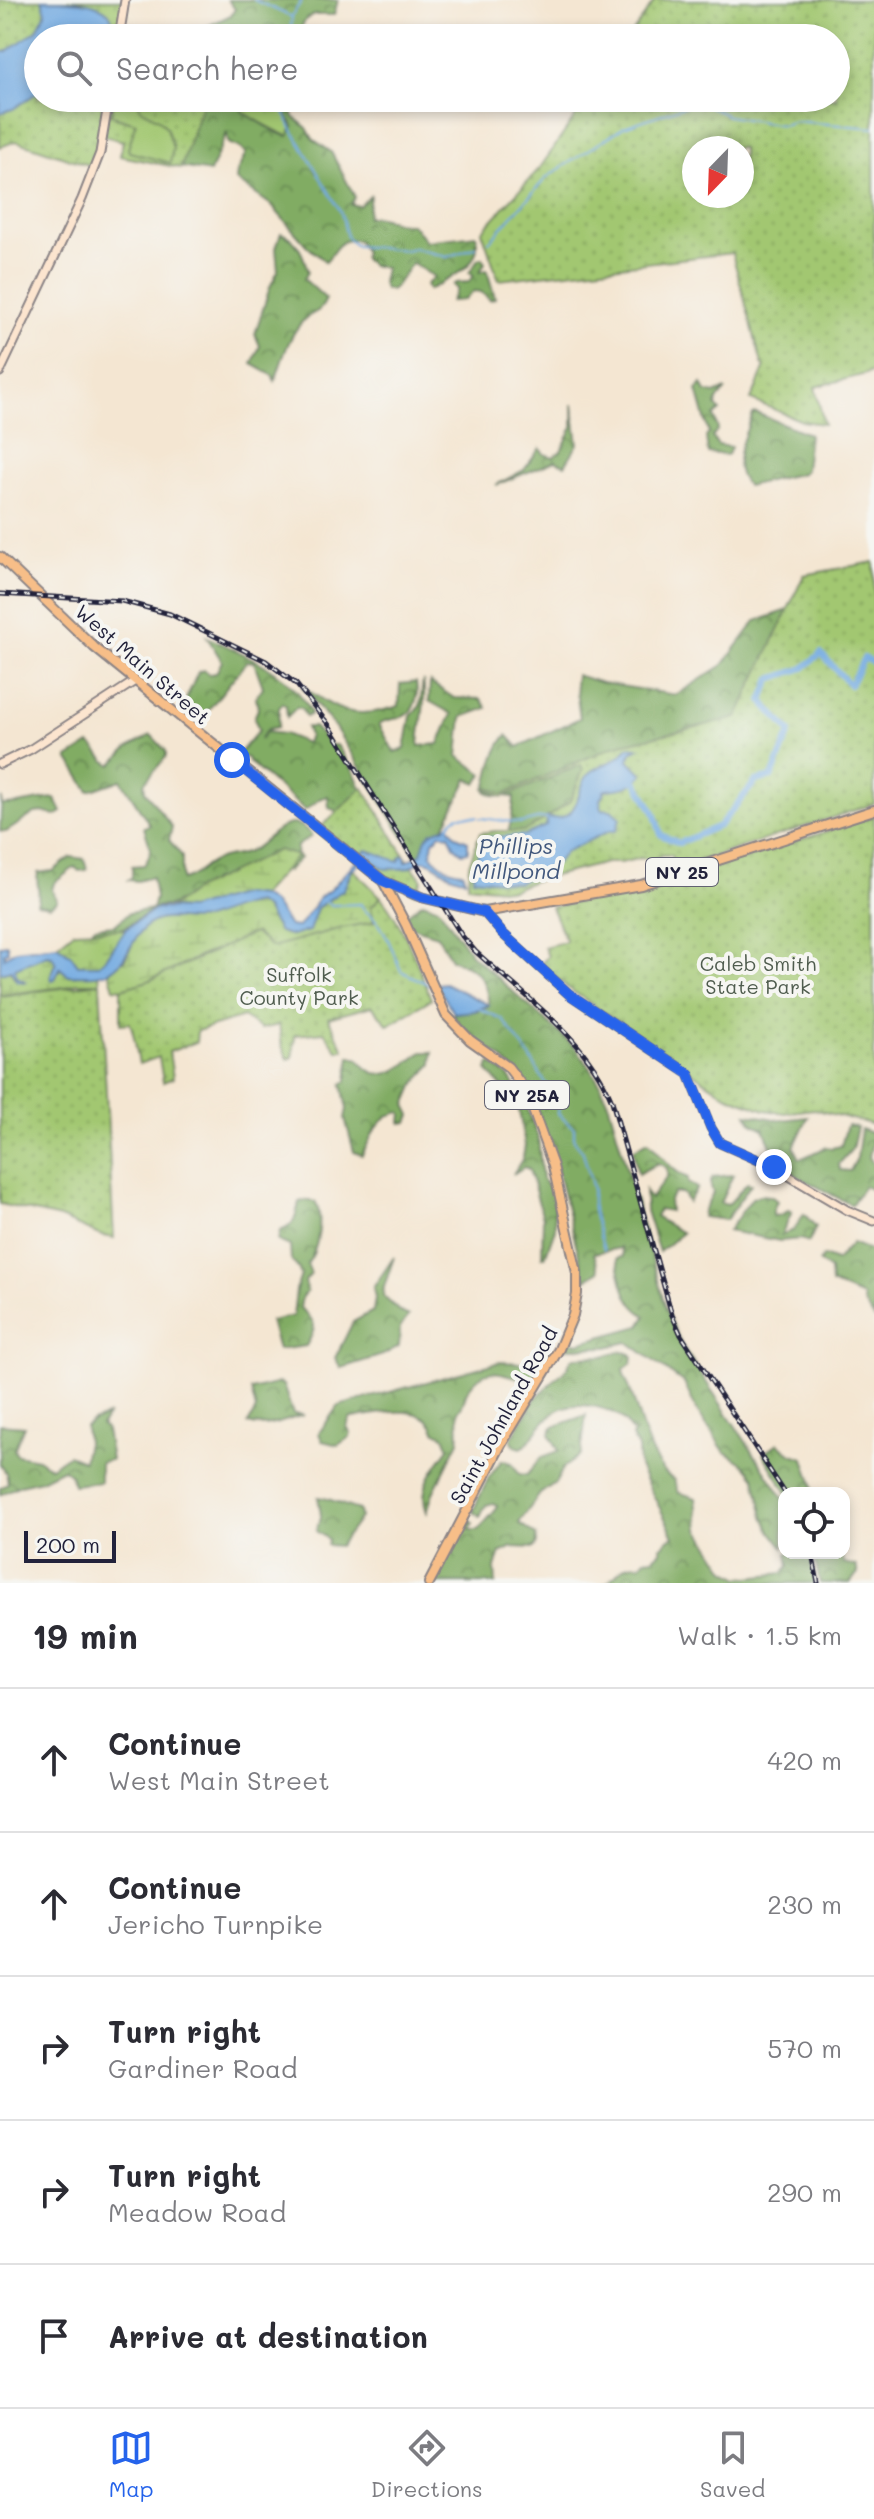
<!DOCTYPE html>
<meta charset="utf-8">
<style>
body{margin:0;font-family:Mali,sans-serif;background:#f2f2f3;color:#2b2b33}
.controls{position:absolute;right:24px;bottom:24px;display:grid;overflow:hidden;border-radius:16px;box-shadow:0 4px 12px #0003}
.controls button{width:72px;height:72px;display:grid;place-items:center;padding:0;border:0;border-bottom:2px solid #e1e1e2;background:#fff;color:#2b2b33;font:40px sans-serif}
.compass{position:absolute;left:682px;top:136px;width:72px;height:72px;border-radius:50%;background:#fff;box-shadow:0 4px 12px #0003;rotate:203deg}
.scale{position:absolute;left:24px;bottom:20px;width:92px;box-sizing:border-box;padding-left:8px;border:4px solid #22223b;border-top:0;font-size:22px;line-height:28px;white-space:nowrap;color:#22223b;-webkit-text-stroke:6px #f6f6f2;paint-order:stroke}
.stop{position:absolute;width:24px;height:24px;margin:-18px;border:6px solid #2563eb;border-radius:50%;background:#fff}
.stop.end{background:#2563eb;border-color:#fff;box-shadow:0 2px 8px #0008}
.list{margin:0;padding:0;list-style:none}
h2{display:flex;justify-content:space-between;align-items:center;height:104px;margin:0;padding:0 32px;font-size:34px}
h2 small{font-size:26px;font-weight:400;color:#7c7c81}
.list li{display:grid;grid-template-columns:52px 1fr auto;gap:24px;align-items:center;box-sizing:border-box;height:144px;padding:0 32px;border-top:2px solid #e1e1e2}
.list b{display:block;font-size:30px;white-space:nowrap}
.list p{margin:0;font-size:26px;white-space:nowrap;color:#7c7c81}
.list em{font-size:26px;font-style:normal;color:#7c7c81}
.icon{flex:none;width:44px;height:44px;fill:none;stroke:currentColor;stroke-width:2;stroke-linecap:round;stroke-linejoin:round}
.map{position:relative;flex:none;width:874px;height:1583px;overflow:hidden}
.search{position:absolute;background:#fff;box-shadow:0 4px 12px #0003;left:24px;right:24px;top:24px;height:88px;display:flex;align-items:center;gap:20px;box-sizing:border-box;padding:0 28px;border-radius:44px;color:#7c7c81;font-size:30px}
.sheet{height:824px;background:#fff}
nav{display:flex;justify-content:space-around;align-items:center;box-sizing:border-box;height:112px;border-top:2px solid #e1e1e2;background:#fff;font-size:22px;color:#7c7c81}
nav a{display:grid;justify-items:center;gap:4px}
nav .on{color:#2563eb}
.map>svg:first-child{display:block}
.grass{fill:url(#grass-tufts);stroke:#627456;stroke-width:2}
.forest{fill:url(#forest-crowns);stroke:#52674f;stroke-width:2}
.wetland{fill:url(#wetland-marsh);stroke:#627456;stroke-width:2}
.park{fill:url(#park-dots);stroke:#627456;stroke-width:2;fill-rule:evenodd}
.pitch{fill:#a2c771;stroke:#627456;stroke-width:2}
.water{fill:#73aae1;stroke:#4a668e;stroke-width:2}
.lines{fill:none;stroke-linecap:round;stroke-linejoin:round}
.stream{stroke:#73aae1;stroke-width:2}
.river{stroke:#73aae1;stroke-width:6}
.secondary-casing{stroke:#8b8486;stroke-width:11}
.primary-casing{stroke:#8b8486;stroke-width:12}
.secondary{stroke:#fce5cf;stroke-width:7}
.primary{stroke:#f7be88;stroke-width:8}
.rail-casing{stroke:#22223b;stroke-width:5}
.rail{stroke:#f6f6f2;stroke-width:2;stroke-dasharray:6;stroke-linecap:butt}
.route{stroke:#2563eb;stroke-width:10}
.labels{text-anchor:middle;dominant-baseline:central;stroke-width:8;stroke-linejoin:round;paint-order:stroke}
.shield{fill:#f6f6f2;stroke:#626272;stroke-width:2}
.shield-label{font-size:18px;font-weight:bold;fill:#22223b}
.street-label{font-size:20px;fill:#22223b;stroke:#f6f6f2}
.park-label{font-size:20px;fill:#4f5c4e;stroke:#f6f6f2}
.water-label{font-size:22px;font-style:italic;fill:#42587d;stroke:#f6f6f2}
</style>
<div class="map">
<svg width="874" height="1583" viewBox="0 0 874 1583">
<defs>
<pattern id="grass-tufts" width="24" height="20" patternUnits="userSpaceOnUse" patternTransform="scale(2)"><rect width="24" height="20" fill="#a2c771"/><path d="M3 7l-1-3M5 7V3M7 7l1-3M15 17l-1-3M17 17v-4M19 17l1-3" fill="none" stroke="#8bab63"/></pattern>
<pattern id="forest-crowns" width="20" height="18" patternUnits="userSpaceOnUse" patternTransform="scale(2)"><rect width="20" height="18" fill="#81ac63"/><path d="M2 6a3 3 0 1 1 6 0M12 15a3 3 0 1 1 6 0" fill="none" stroke="#698c53"/></pattern>
<pattern id="wetland-marsh" width="20" height="14" patternUnits="userSpaceOnUse" patternTransform="scale(2)"><rect width="20" height="14" fill="#a2c771"/><path d="M1 5h8M5 5V1M11 12h8M15 12V8" fill="none" stroke="#8bab63"/></pattern>
<pattern id="park-dots" width="8" height="8" patternUnits="userSpaceOnUse" patternTransform="scale(2)"><rect width="8" height="8" fill="#a2c771"/><path d="M2 2h.1M6 6h.1" fill="none" stroke="#8bab63" stroke-width="1.8" stroke-linecap="round"/></pattern>
</defs>
<rect width="100%" height="100%" fill="#f6f6f2"/>
<filter id="ink" filterUnits="userSpaceOnUse"><feTurbulence type="fractalNoise" baseFrequency=".0125" numOctaves="2"/><feDisplacementMap in="SourceGraphic" scale="16" xChannelSelector="R" yChannelSelector="G"/><feConvolveMatrix kernelMatrix="1 2 1 2 8 2 1 2 1" color-interpolation-filters="sRGB"/></filter>
<filter id="wash" filterUnits="userSpaceOnUse"><feTurbulence type="fractalNoise" baseFrequency=".006" numOctaves="4" result="noise"/><feDisplacementMap in="SourceGraphic" scale="32" xChannelSelector="R" yChannelSelector="G"/><feGaussianBlur stdDeviation="1.8" result="paint"/><feColorMatrix in="noise" values="0 0 0 0 0 0 0 0 0 0 0 0 0 0 0 0 0 1.4 0 .05"/><feComposite in="paint" operator="in"/></filter>
<g filter="url(#wash)">
<rect width="100%" height="100%" fill="#f4e6d2"/>
<path class="grass" d="M230,98H281L283,111L294,127L288,136C280,133 251,118 245,113C239,108 237,102 230,98Z"/>
<g class="forest">
<path d="M228,0H338L334,15H314L306,19L302,26L300,38H292L291,27L286,38H204L208,26L231,15L235,9Z"/>
<path d="M201,98H230L238,103L243,112L278,133L288,136L294,127L283,111L281,98H294L293,101H290L294,117L307,128L313,139L331,152L355,197L351,204L359,206L370,196L367,217C385,214 392,225 412,224L426,241L476,235C484,266 450,277 429,290L426,285L434,277L412,263L395,287L390,290L384,289L382,283L385,268L371,265L364,259L365,253L358,241C341,235 335,250 326,262L307,246L271,205L236,180L237,172L246,153L238,147L228,143L227,132L210,172L180,167Z"/>
<path d="M281,233C298,239 304,256 308,272L304,279L326,299C318,317 314,309 303,321C288,336 282,362 275,381L272,375L252,364L260,346L255,334L270,287L278,271L276,248Z"/>
<path d="M483,258L485,263L480,272L487,270L495,298L490,300L481,292L474,291L464,300L451,301L457,289L453,285L456,283L469,282L473,275L469,273L478,259Z"/>
<path d="M702,384L706,392L715,394L726,389L717,400L716,406L720,411L714,416L718,429L712,437L718,445L731,447L728,455L708,453L706,437L709,433L697,390Z"/>
<path d="M573,404L578,444L565,465L555,461L496,485L524,470L540,448L544,454L553,457L561,451L573,427Z"/>
<path d="M756,413L809,434L805,470L802,473L747,486C728,466 744,437 753,414Z"/>
<path d="M788,610L757,716L555,816L547,817L545,825L526,833L507,834C512,824 513,809 514,797L493,795L486,791C490,772 494,750 507,735L518,747L580,718L575,683L576,675L602,683L676,695L723,665L756,621Z"/>
<path d="M207,637C244,653 293,674 311,712L310,715L306,716L301,708L297,707L287,717L286,706L283,703L279,708L278,727L268,729L260,739L266,732L284,734L306,743L309,736L306,727H314L330,745H337L354,772L363,792L342,813L329,808L328,796L322,798L305,810L249,762L247,758L238,755L259,730L254,718L258,709L256,697L263,687L254,662L247,661L198,723L181,711L198,672L204,670L209,674L216,673L222,661Z"/>
<path d="M423,680C427,702 420,723 419,746L439,744L452,714L429,701L430,682L454,698L481,699L487,708L462,717L458,756L483,774L477,784L468,779L443,829C427,832 426,840 421,855L416,856L334,726L301,685C340,713 352,720 399,706L400,684L416,682C418,694 417,710 404,716C396,720 387,718 379,724L394,752L405,749L411,716L420,706Z"/>
<path d="M151,735L166,751V757L144,783L145,791L172,827L169,840L182,856V880C196,877 201,867 214,861C225,855 238,857 250,851C271,840 289,806 312,836L297,846L296,854L300,858L287,871L280,866L213,880L190,897L169,906H158L124,928L89,935L94,927L115,925L129,913L152,909L155,898L152,877L138,881L128,880L132,877V866L144,865C155,850 148,843 144,827L150,825L121,780L89,791L68,758L90,744C99,750 102,761 112,765L127,749Z"/>
<path d="M2,798L1,805C19,806 37,799 55,798L62,812L55,816L43,812L35,813L6,832L0,831Z"/>
<path d="M71,857L84,859L87,870L79,871L75,867L54,883L52,890L57,901L50,906L37,904C42,892 35,884 38,873L53,871Z"/>
<path d="M423,902L439,908L471,954L577,1049L599,1082L609,1105L666,1309L681,1344L784,1499V1548L769,1528L764,1516L755,1478L744,1464L724,1451L696,1409L684,1383L628,1342L607,1347L564,1348L568,1340L578,1343L640,1326L646,1316C624,1303 622,1282 617,1258L623,1257L621,1248L594,1253L599,1271L585,1280L551,1145L527,1086L502,1058L470,1035L452,1015L454,1013L475,1011L489,1006C486,977 478,969 451,959L437,935L411,927L405,916Z"/>
<path d="M422,1052H433L432,1064L415,1084L406,1105L411,1115L408,1122L401,1123L402,1113L400,1112L387,1116L374,1131L362,1155L354,1152L345,1118L347,1109L342,1084L347,1081L350,1056L359,1059C377,1088 401,1069 422,1052Z"/>
<path d="M491,1063L508,1076L522,1095L538,1137L542,1179L554,1195L555,1229L545,1257L542,1256L543,1218L529,1169L524,1167L513,1174L523,1158L525,1145L518,1105L487,1070Z"/>
<path d="M747,1114L780,1120L808,1117L794,1147L800,1159L827,1147L831,1148L841,1146L847,1125L857,1127L852,1149L839,1164L840,1170L850,1171L857,1158L861,1129L874,1134L869,1157L874,1165V1191L864,1186L851,1205L792,1173L790,1166L776,1159L764,1129L752,1123Z"/>
<path d="M648,1141C660,1153 672,1172 688,1178V1183L697,1188L688,1202L682,1193H674L669,1200L670,1211L659,1209L655,1217L682,1233L659,1252L646,1211L645,1191L650,1199L667,1177V1168L658,1163L638,1174L633,1150Z"/>
<path d="M733,1175L720,1203L728,1205L747,1183L751,1184L726,1220L702,1217L703,1211L713,1193L710,1183L713,1177Z"/>
<path d="M759,1195L771,1196L777,1201L773,1210V1216L781,1215L788,1210L792,1212L781,1235L794,1230L804,1214L816,1227L809,1242L801,1239L780,1241L728,1231L752,1198Z"/>
<path d="M308,1200L315,1202C324,1216 318,1251 307,1264L311,1274L305,1281L307,1292L302,1296L300,1308C317,1322 318,1326 306,1346L278,1350L270,1321L293,1316L296,1290L301,1275L298,1268L291,1260L290,1246L278,1241L280,1231C295,1226 296,1217 299,1202Z"/>
<path d="M852,1243L874,1252V1318L863,1303V1297L831,1284L830,1270L819,1262L823,1256L836,1261Z"/>
<path d="M394,1257L384,1287L383,1296L400,1312L409,1316L400,1327L399,1346L383,1355L341,1368L335,1358L353,1322L373,1311L375,1298L373,1288Z"/>
<path d="M622,1351L631,1354L633,1357L632,1363L624,1369V1375C639,1404 646,1465 674,1480L678,1492L696,1498L699,1529L726,1570L740,1578L783,1573L789,1566L787,1553H809L815,1583H606C617,1576 623,1561 640,1565L645,1559L653,1558L661,1551V1546H663L667,1540L674,1536L639,1467L638,1448L632,1437L633,1433C630,1430 628,1426 626,1423C613,1407 578,1400 560,1409C546,1416 535,1434 525,1446L521,1448L515,1446L511,1439L535,1399L566,1369L571,1360L575,1357L604,1356Z"/>
<path d="M500,1362L546,1364L535,1380C508,1381 491,1357 469,1388C463,1396 466,1404 458,1411L459,1441L433,1493L427,1512C417,1488 435,1467 449,1448L444,1436L435,1431C424,1400 376,1415 352,1418L349,1420L347,1428L351,1433L350,1437L338,1445L322,1441L319,1433L338,1406Z"/>
<path d="M279,1383L283,1385L293,1414L304,1415C286,1420 266,1430 248,1424L256,1410L251,1390Z"/>
<path d="M586,1415L581,1455L564,1467L556,1482L540,1494L519,1523L536,1535L537,1543L534,1548L512,1547L500,1553L495,1568L496,1583H432L468,1520L469,1523L471,1520L473,1523L470,1530H478L495,1511L497,1505L493,1503L486,1505L480,1517L473,1511L488,1479L502,1460L512,1463L519,1474L527,1475L542,1457L559,1451L550,1434L553,1427Z"/>
<path d="M107,1416L101,1425L106,1430L111,1460L100,1462V1482L73,1485L70,1474L63,1469L41,1480L20,1485L0,1495V1488L8,1483L6,1473L0,1464V1424L24,1426L14,1450L17,1455L38,1459L50,1467L68,1455L83,1461L87,1443L85,1427L93,1421Z"/>
<path d="M778,1443L792,1454L804,1458C807,1470 814,1481 813,1493H787L763,1454Z"/>
<path d="M318,1497C333,1498 344,1507 359,1510L360,1518L339,1546L327,1545L328,1539L316,1531L321,1515Z"/>
<path d="M814,1553H841L844,1563L856,1566L858,1574L850,1583H820Z"/>
</g>
<g class="wetland">
<path d="M278,850L297,856L261,896L243,894L189,909L170,908L196,889Z"/>
<path d="M353,869L381,897L371,907L374,922C340,928 307,940 272,947C251,951 225,946 205,954C182,963 138,994 114,988L109,972L125,959L136,937L148,924L159,919H202L236,906L257,903L265,909L279,932L292,936L314,916L317,908L344,889Z"/>
<path d="M126,929L107,957L98,965H78L71,955L57,945L74,931Z"/>
<path d="M47,955L52,956L56,963L51,977L55,979L60,968L68,975L99,974L100,983H77L65,987L0,995V973L10,970L15,979L25,982L16,976L15,968Z"/>
</g>
<g class="park">
<path d="M0,0H123L117,38H38V98H107L98,152L92,166L16,141L0,147Z"/>
<path d="M655,0H874V372L815,387L824,424L802,421L751,400L765,367L762,364L732,253L499,280L498,278L482,231L540,168L588,98H836V38H629ZM694,148H742V196H694Z"/>
<path d="M111,98H204L181,168L120,156L123,141L104,136Z"/>
<path d="M874,562V804L684,866L673,861L671,855H662L654,859L640,858L621,863H606L533,881L512,890L468,885L469,865L480,833L497,831H524L542,821L570,801L583,770L581,765L503,797L485,788L486,786L504,794L617,745L737,718L804,575Z"/>
<path d="M363,787L405,856L422,880L415,893L382,874L321,827Z"/>
<path d="M874,816V1125L813,1109L785,1113L765,1110L726,1095L568,988L541,964L548,956L544,947L566,941L551,907L642,891Z"/>
<path d="M381,897C405,927 417,963 431,999L388,1025L372,1006L328,1018L344,1049L338,1051L324,1032L295,1035L293,1057L288,1059L282,1046L279,1025L261,1029L243,1017L197,1031L196,1042L169,1052L173,1078L163,1082L159,1057L139,1064C136,1050 135,1036 130,1023L121,1024V989L148,981L254,933L271,947L342,928L374,922L371,907Z"/>
<path d="M100,983L114,1238L99,1235L60,1218L0,1204V996Z"/>
</g>
<path class="pitch" d="M115,98H136L141,109L159,119L166,127L173,148L170,163L129,152L128,149L136,123L113,116L111,114Z"/>
<g class="water">
<path d="M42,0C72,0 129,0 108,38H38V92L13,109L0,113V52H6L37,30L46,12Z"/>
<path d="M628,747L639,748L631,752L629,760L643,774C632,788 622,789 605,790L600,800L602,809L611,810L620,818L616,831H609L565,852L557,863L518,883L473,878L474,864L485,837L525,835L546,826L547,818C585,822 574,785 591,772C606,760 612,767 628,747Z"/>
<path d="M448,825L456,836L468,841V852L462,853L455,847L449,835L441,834L433,841L431,854C439,865 449,871 462,872L465,879C447,877 443,868 429,862C421,858 418,864 411,867C403,871 394,867 385,869L366,857L351,871L344,889L317,908L309,931L292,936L279,932L265,909L257,903C238,906 222,914 204,919C188,922 170,915 155,921C132,930 131,959 110,971C99,977 81,975 68,975L60,968L55,979L52,980L51,977L56,963L52,956L47,955L15,968L17,977L27,982L17,981L11,970L0,973V945L7,944L8,951L4,953V957L16,950L57,945L71,955L78,965H98L107,957L126,929L157,908L189,909L243,894L261,896L274,904L289,926L298,927L320,897L331,889L364,852L367,850C379,853 389,859 399,861L401,856H405L406,862L421,854C423,849 424,841 427,837C431,829 442,831 448,825Z"/>
<path d="M445,983L489,1005L474,1011L454,1013L436,984Z"/>
</g>
<g class="lines">
<g class="stream">
<path d="M254,0L292,17L291,26"/>
<path d="M292,16L302,0"/>
<path d="M277,98C294,137 318,172 339,209C347,222 341,239 357,246L406,250L414,248L447,257L476,247"/>
<path d="M489,242L547,177L624,127L699,101L728,116L782,125L795,121L874,128"/>
<path d="M480,818L521,823L541,818L547,819"/>
<path d="M448,827C454,813 463,815 477,817"/>
<path d="M324,901L332,905L361,904C364,912 368,912 374,918C387,932 394,954 401,971L430,985"/>
<path d="M480,1009L502,1019L526,1051L559,1105L558,1114L574,1128V1140L583,1152L593,1189C589,1208 599,1231 604,1250"/>
</g>
<path class="river" d="M630,781H636L654,812L661,835L679,843L719,826L756,781L772,777L790,732L762,701L771,679L804,668L821,653L850,685L864,658L874,663"/>
</g>
</g>
<g filter="url(#ink)">
<g class="lines">
<defs>
<g id="secondary">
<path d="M119,38L125,0"/>
<path d="M0,372L82,199L100,153L109,98"/>
<path d="M0,764L31,749L135,681"/>
<path d="M484,912L502,933L569,994L689,1074L711,1128L720,1143L774,1167L847,1210L874,1221"/>
</g>
<g id="primary">
<path d="M0,557L94,647L383,881L421,897L484,912L641,885L874,810"/>
<path d="M383,881L406,925L446,1015L470,1040L508,1067L526,1091L553,1166L577,1273V1294L573,1315L559,1349L501,1445L429,1583"/>
</g>
</defs>
<use href="#secondary" class="secondary-casing"/>
<use href="#primary" class="primary-casing"/>
<use href="#secondary" class="secondary"/>
<use href="#primary" class="primary"/>
<defs>
<g id="rail">
<path d="M0,594L122,601L170,614L266,661L296,684L329,725L462,936L475,951C524,996 586,1037 612,1101L672,1315L681,1335L785,1493"/>
<path d="M812,1553L818,1583"/>
</g>
</defs>
<use href="#rail" class="rail-casing"/>
<use href="#rail" class="rail"/>
</g>
</g>
<g class="lines" filter="url(#ink)">
<path class="route" d="M232,760L383,881L421,897L484,912L502,933L569,994L689,1074L711,1128L720,1143L774,1167"/>
</g>
<g class="labels">
<g class="shield">
<rect x="646" y="858" width="72" height="28" rx="6"/>
<rect x="485" y="1081" width="84" height="28" rx="6"/>
</g>
<g class="shield-label">
<text x="682" y="872">NY 25</text>
<text x="527" y="1095">NY 25A</text>
</g>
<g class="street-label">
<text transform="translate(143 664) rotate(41)">West Main Street</text>
<text transform="translate(503 1415) rotate(-61)">Saint Johnland Road</text>
</g>
<g class="park-label">
<text x="758" y="963">Caleb Smith<tspan x="758" dy="23">State Park</tspan></text>
<text x="299" y="974">Suffolk<tspan x="299" dy="23">County Park</tspan></text>
</g>
<g class="water-label">
<text x="516" y="845">Phillips<tspan x="516" dy="25">Millpond</tspan></text>
</g>
</g>
</svg>
<div class="controls">
<button><svg class="icon" aria-label="locate" viewBox="0 0 24 24"><circle cx="12" cy="12" r="6"/><path d="M12 2v4M12 18v4M2 12h4M18 12h4"/></svg></button>
</div>
<svg class="compass" viewBox="-18 -18 36 36"><path d="M0-13l5 13h-10z" fill="#e53935"/><path d="M0 13l5-13h-10z" fill="#7c7c81"/></svg>
<div class="scale">200 m</div>
<div class="stop" style="left:232px;top:760px"></div>
<div class="stop end" style="left:774px;top:1167px"></div>
<div class="search"><svg class="icon" aria-label="search" viewBox="0 0 24 24"><circle cx="10" cy="10" r="6"/><path d="M15 15l6 6"/></svg>Search here</div>
</div>
<section class="sheet">
<h2>19 min<small>Walk · 1.5 km</small></h2>
<ul class="list">
<li><svg class="icon" aria-label="ahead" viewBox="0 0 24 24"><path d="M12 20V5M6 11l6-6 6 6"/></svg><div><b>Continue</b><p>West Main Street</p></div><em>420 m</em></li>
<li><svg class="icon" aria-label="ahead" viewBox="0 0 24 24"><path d="M12 20V5M6 11l6-6 6 6"/></svg><div><b>Continue</b><p>Jericho Turnpike</p></div><em>230 m</em></li>
<li><svg class="icon" aria-label="right" viewBox="0 0 24 24"><path d="M7 20v-9h11M14 6l5 5-5 5"/></svg><div><b>Turn right</b><p>Gardiner Road</p></div><em>570 m</em></li>
<li><svg class="icon" aria-label="right" viewBox="0 0 24 24"><path d="M7 20v-9h11M14 6l5 5-5 5"/></svg><div><b>Turn right</b><p>Meadow Road</p></div><em>290 m</em></li>
<li><svg class="icon" aria-label="arrive" viewBox="0 0 24 24"><path d="M6 21V4h12l-3 4 3 4H6"/></svg><div><b>Arrive at destination</b></div></li>
</ul>
</section>
<nav>
<a class="on"><svg class="icon" aria-label="map" viewBox="0 0 24 24"><path d="M3 6l6-2 6 2 6-2v14l-6 2-6-2-6 2zM9 4v14M15 6v14"/></svg>Map</a>
<a><svg class="icon" aria-label="directions" viewBox="0 0 24 24"><path d="M12 3l9 9-9 9-9-9zM9 14v-3h6M13 9l2 2-2 2"/></svg>Directions</a>
<a><svg class="icon" aria-label="saved" viewBox="0 0 24 24"><path d="M7 4h10v16l-5-4-5 4z"/></svg>Saved</a>
</nav>
